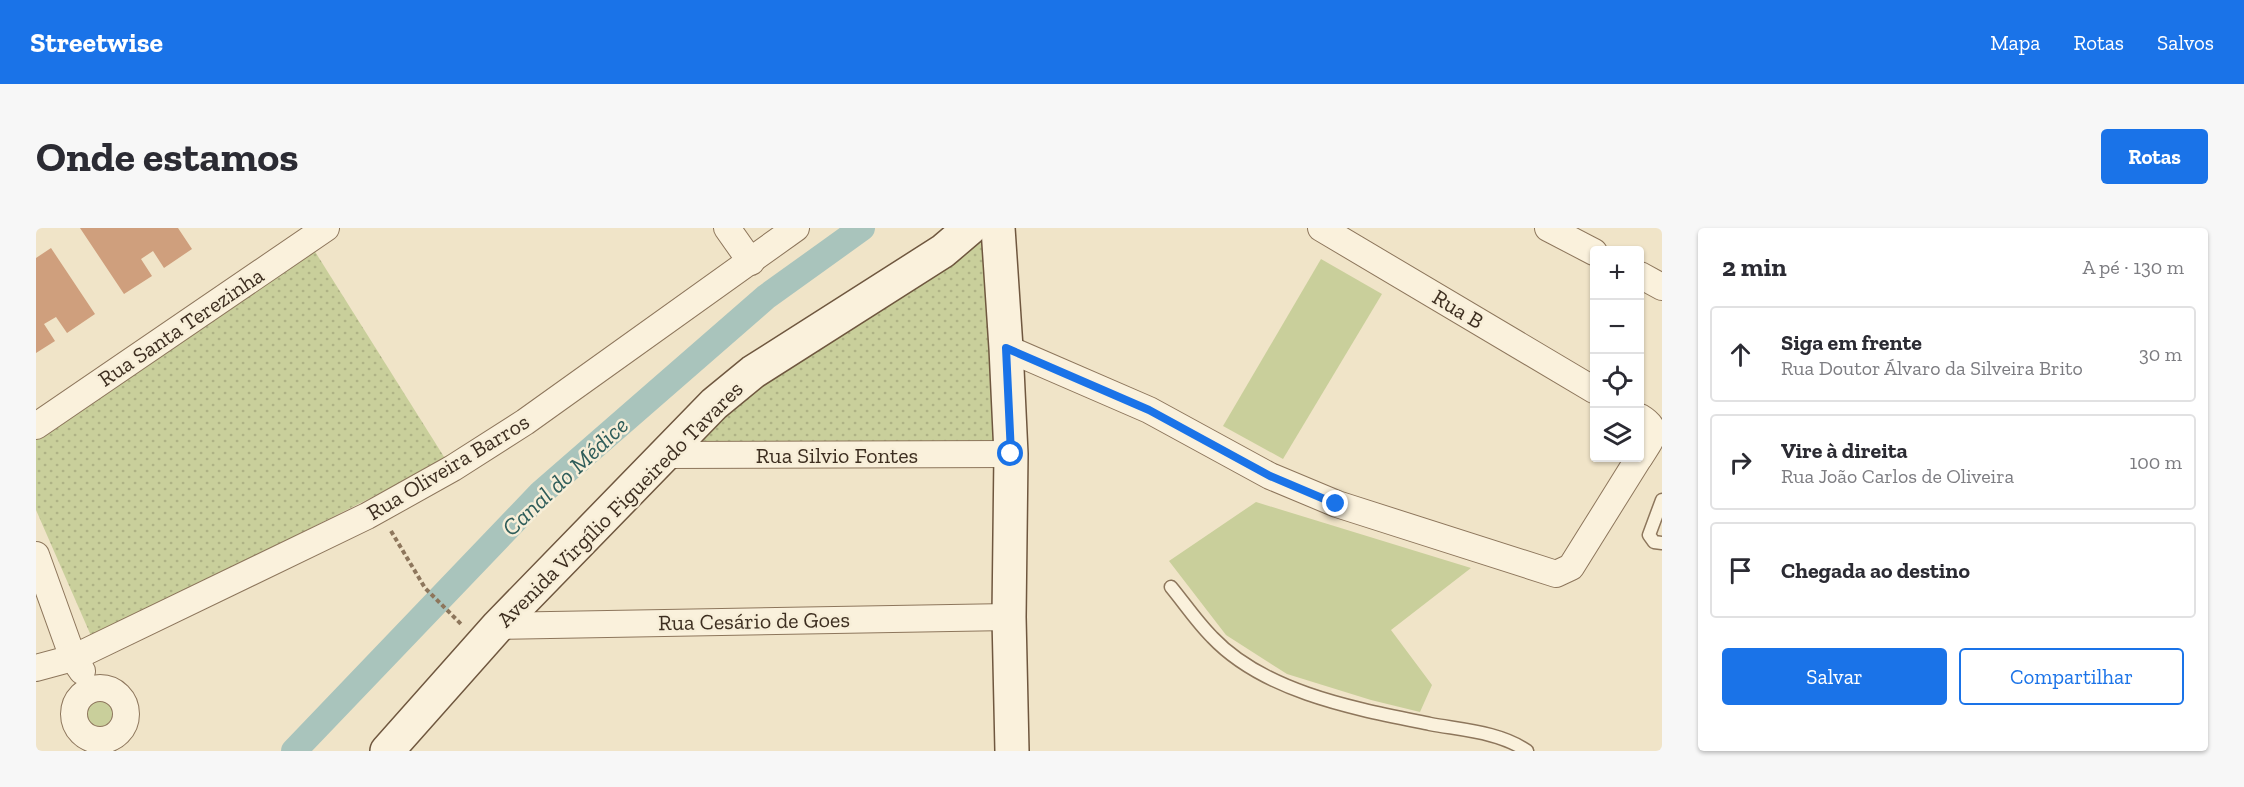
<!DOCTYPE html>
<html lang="pt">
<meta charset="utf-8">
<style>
body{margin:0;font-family:"Zilla Slab",serif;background:#f7f7f7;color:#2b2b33}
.controls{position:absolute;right:18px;top:18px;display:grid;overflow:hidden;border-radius:6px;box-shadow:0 2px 4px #0004}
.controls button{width:54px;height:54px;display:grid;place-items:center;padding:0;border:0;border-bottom:2px solid #e1e1e2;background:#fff;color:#2b2b33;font:30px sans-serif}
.stop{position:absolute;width:18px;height:18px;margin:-14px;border:4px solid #1a73e8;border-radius:50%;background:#fff}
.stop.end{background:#1a73e8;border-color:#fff;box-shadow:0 2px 6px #0008}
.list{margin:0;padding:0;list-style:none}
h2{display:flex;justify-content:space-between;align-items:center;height:78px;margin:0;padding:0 24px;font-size:26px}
h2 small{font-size:20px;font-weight:400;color:#7c7c81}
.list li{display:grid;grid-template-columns:39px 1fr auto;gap:18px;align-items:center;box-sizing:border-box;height:96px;margin:0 12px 12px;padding:0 12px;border:2px solid #e1e1e2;border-radius:6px}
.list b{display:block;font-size:22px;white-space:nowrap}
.list p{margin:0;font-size:20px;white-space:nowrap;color:#7c7c81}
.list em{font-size:20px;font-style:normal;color:#7c7c81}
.actions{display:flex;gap:12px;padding:18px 24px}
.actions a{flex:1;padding:14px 0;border:2px solid #1a73e8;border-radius:6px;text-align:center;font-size:21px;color:#1a73e8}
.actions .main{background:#1a73e8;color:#fff}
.icon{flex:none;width:33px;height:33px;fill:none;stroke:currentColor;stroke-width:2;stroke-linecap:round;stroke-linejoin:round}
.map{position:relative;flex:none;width:1626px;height:523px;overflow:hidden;border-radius:6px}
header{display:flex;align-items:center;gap:36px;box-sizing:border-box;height:84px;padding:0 30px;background:#1a73e8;color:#fff}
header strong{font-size:28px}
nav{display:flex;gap:33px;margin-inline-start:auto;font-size:21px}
.intro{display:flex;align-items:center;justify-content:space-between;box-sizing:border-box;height:144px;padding:0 36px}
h1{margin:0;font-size:42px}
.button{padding:15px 27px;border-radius:6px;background:#1a73e8;color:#fff;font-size:21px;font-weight:700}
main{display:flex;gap:36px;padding:0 36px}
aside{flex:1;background:#fff;border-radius:6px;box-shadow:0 2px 4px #0004}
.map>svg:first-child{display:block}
.green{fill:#c9cf9b}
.park{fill:url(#park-dots)}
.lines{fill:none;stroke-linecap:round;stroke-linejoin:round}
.canal{stroke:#a9c4bc;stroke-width:26}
.building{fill:#cf9f7d}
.lane-casing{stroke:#8d765c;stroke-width:15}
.street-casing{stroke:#8d765c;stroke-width:28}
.secondary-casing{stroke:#6f573f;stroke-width:36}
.path{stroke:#8d765c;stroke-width:4;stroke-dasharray:4.5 3;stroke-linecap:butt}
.lane{stroke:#faf1dc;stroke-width:12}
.street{stroke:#faf1dc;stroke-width:26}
.secondary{stroke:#faf1dc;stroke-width:33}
.route{stroke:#1a73e8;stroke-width:8}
.labels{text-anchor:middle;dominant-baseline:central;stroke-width:5;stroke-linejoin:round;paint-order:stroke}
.street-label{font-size:22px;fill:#3d2e20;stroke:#f7eed8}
.water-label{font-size:24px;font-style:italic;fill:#2f5d5a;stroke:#f7eed8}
</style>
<header>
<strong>Streetwise</strong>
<nav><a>Mapa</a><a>Rotas</a><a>Salvos</a></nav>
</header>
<div class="intro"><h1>Onde estamos</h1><a class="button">Rotas</a></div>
<main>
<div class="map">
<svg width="1626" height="523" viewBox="0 0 1626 523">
<defs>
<pattern id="park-dots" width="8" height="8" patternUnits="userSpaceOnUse" patternTransform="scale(1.5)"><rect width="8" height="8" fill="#c9cf9b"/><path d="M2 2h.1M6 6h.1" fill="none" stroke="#aeb285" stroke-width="1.8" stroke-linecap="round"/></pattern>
</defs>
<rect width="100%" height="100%" fill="#f0e4c8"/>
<g class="green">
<path d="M1285,31L1346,66L1247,231L1187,198Z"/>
<path d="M1220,274L1435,340L1355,402L1396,457L1384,484L1335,472L1251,446L1190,407L1133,333Z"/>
<path d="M61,468L73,471L80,483L78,496L66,501L56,502C47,493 46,486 48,474Z"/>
</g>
<g class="park">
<path d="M950,8L961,215L650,216L684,179L922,31Z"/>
<path d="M278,22L410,232L56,410L0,282V209Z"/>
</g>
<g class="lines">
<path class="canal" d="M258,523L505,265L730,69L826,0"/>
</g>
<g class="building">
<path d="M44,0H142L156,21L128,40L117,23L105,31L116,48L88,66Z"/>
<path d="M15,20L59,86L31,105L20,89L8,96L19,113L0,125V30Z"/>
</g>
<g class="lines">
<defs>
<g id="lane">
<path d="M1626,272L1613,307L1618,314L1626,315"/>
<path d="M1135,359C1149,376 1161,394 1176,409C1229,465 1321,481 1394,496C1426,502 1464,504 1491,523"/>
</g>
<g id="street">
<path d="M691,0L715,34"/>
<path d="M1285,0L1558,162"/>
<path d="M1512,0L1558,24"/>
<path d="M1604,47L1626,59"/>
<path d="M970,120L1113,182L1234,248L1301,276L1520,346L1535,339L1603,230"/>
<path d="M1604,189C1626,202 1614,212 1604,229"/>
<path d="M0,198L290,0"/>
<path d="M627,227L975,226"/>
<path d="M0,327L37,430L46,443"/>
<path d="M462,398L973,389"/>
<path d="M0,440L37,430L331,288L417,240L489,194L760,0"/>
<circle cx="64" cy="486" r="26"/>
</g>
<g id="secondary">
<path d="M962,0L970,120L975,226L973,389L976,523"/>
<path d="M351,523L462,398L678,176L717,144L907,23L934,0"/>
</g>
</defs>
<use href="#lane" class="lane-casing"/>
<use href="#street" class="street-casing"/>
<use href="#secondary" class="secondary-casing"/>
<path class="path" d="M355,303L389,360L426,397"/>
<use href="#lane" class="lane"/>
<use href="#street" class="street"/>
<use href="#secondary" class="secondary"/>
</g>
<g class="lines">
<path class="route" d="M975,226L970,120L1113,182L1234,248L1300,276"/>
</g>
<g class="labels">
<g class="street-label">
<text transform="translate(1422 81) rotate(31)">Rua B</text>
<text transform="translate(145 99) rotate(-34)">Rua Santa Terezinha</text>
<text x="801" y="227">Rua Silvio Fontes</text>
<text transform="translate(412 239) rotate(-31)">Rua Oliveira Barros</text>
<text transform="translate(584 276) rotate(-45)">Avenida Virgílio Figueiredo Tavares</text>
<text transform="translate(718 393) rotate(-1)">Rua Cesário de Goes</text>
</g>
<g class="water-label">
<text transform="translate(529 248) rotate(-43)">Canal do Médice</text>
</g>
</g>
</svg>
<div class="controls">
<button>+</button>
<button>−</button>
<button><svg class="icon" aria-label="locate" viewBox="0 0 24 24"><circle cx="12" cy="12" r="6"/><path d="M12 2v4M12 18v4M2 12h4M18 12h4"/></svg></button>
<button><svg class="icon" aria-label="layers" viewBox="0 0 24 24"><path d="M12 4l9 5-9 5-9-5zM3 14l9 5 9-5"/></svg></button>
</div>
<div class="stop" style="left:975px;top:226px"></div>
<div class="stop end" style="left:1300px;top:276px"></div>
</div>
<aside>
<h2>2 min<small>A pé · 130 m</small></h2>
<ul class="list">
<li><svg class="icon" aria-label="ahead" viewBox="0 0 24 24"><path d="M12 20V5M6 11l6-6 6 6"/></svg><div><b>Siga em frente</b><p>Rua Doutor Álvaro da Silveira Brito</p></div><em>30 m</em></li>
<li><svg class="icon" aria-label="right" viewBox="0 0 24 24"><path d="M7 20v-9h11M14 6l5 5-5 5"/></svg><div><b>Vire à direita</b><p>Rua João Carlos de Oliveira</p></div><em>100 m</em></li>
<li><svg class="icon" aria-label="arrive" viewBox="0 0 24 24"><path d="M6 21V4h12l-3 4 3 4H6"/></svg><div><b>Chegada ao destino</b></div></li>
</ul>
<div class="actions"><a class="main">Salvar</a><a>Compartilhar</a></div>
</aside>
</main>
